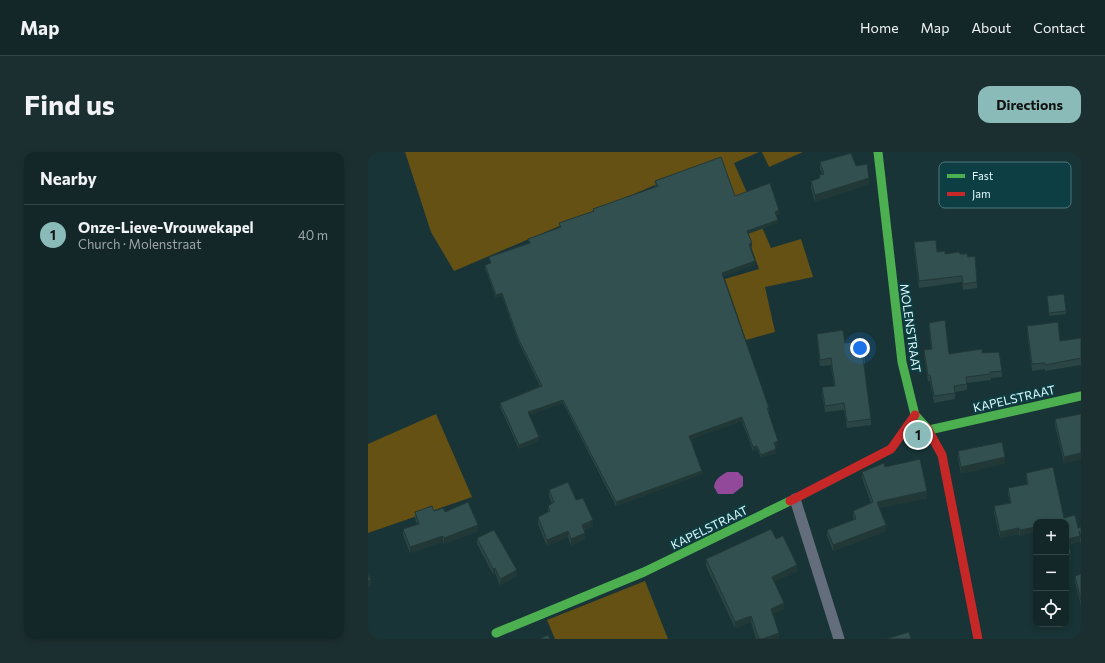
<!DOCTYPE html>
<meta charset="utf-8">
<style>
body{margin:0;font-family:Commissioner,sans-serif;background:#1c2f30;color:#f1f3f6}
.controls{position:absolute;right:12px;bottom:12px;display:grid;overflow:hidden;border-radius:8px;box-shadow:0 2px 6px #0003}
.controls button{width:36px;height:36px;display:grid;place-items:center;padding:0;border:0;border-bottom:1px solid #324445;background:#132728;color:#f1f3f6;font:20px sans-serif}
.you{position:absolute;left:492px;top:196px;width:14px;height:14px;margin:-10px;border:3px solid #fff;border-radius:50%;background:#1a73e8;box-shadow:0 0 0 6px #1a73e833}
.badge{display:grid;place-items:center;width:26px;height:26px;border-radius:50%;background:#8bbbb9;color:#111;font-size:13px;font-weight:700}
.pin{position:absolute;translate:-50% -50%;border:2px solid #fff;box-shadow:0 1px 4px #0006}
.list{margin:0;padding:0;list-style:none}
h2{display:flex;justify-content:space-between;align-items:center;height:52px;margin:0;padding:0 16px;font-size:17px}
h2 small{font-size:13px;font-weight:400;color:#9da5a8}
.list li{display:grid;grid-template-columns:26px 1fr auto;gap:12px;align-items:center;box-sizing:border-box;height:60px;padding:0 16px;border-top:1px solid #324445}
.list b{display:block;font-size:15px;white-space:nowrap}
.list p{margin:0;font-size:13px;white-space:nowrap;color:#9da5a8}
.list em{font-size:13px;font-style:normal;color:#9da5a8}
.icon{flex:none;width:22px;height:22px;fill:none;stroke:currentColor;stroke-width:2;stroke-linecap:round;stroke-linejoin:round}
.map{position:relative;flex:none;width:713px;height:487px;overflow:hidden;border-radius:12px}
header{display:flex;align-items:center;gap:24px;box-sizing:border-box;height:56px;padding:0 20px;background:#132728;border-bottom:1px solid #324445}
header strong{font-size:19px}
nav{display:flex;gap:22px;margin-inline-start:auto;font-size:14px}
.intro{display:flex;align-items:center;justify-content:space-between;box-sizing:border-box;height:96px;padding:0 24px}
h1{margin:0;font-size:28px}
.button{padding:10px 18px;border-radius:12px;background:#8bbbb9;color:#111;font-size:14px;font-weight:700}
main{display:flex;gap:24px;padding:0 24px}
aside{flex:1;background:#132728;border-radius:12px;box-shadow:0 2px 6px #0003}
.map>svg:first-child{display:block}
.green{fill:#655114}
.water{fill:#924999}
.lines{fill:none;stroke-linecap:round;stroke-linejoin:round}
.lane{stroke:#636d7b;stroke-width:11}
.fast{stroke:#4caf50;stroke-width:9}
.jam{stroke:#c62828;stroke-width:9}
.wall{fill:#2a4544}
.shaded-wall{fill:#223837}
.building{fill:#31504f;stroke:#223837}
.labels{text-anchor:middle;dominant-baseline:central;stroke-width:4;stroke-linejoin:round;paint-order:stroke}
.street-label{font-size:12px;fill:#e1fafd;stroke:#0c3e43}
.key{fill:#0c3e43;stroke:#4c767b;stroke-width:1}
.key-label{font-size:11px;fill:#e1fafd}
</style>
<header>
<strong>Map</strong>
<nav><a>Home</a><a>Map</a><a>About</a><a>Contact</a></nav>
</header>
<div class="intro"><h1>Find us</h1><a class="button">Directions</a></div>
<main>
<aside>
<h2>Nearby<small></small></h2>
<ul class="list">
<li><span class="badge">1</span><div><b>Onze-Lieve-Vrouwekapel</b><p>Church · Molenstraat</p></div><em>40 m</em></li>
</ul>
</aside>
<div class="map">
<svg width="713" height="487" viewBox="0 0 713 487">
<rect width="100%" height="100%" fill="#193436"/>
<g class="green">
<path d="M37,0H391L366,11L403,96L433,87L445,125L397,135L407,180L378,188L357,127L391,117L354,13L289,36L287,33L86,119L63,80Z"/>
<path d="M394,0H435L401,15Z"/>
<path d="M68,262L104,345L0,381V292Z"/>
<path d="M277,429L300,487H187L179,468Z"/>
</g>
<path class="water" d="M359,320H370L375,325V334L365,342H350L346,335C347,327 352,324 359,320Z"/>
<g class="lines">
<path class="lane" d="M427,347L471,487"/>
<g class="fast">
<path d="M510,0L534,210L547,263L559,276"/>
<path d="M561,278L713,244"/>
<path d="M128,481L276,420L422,349"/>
</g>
<g class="jam">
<path d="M559,276L574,303L610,487"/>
<path d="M422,349L523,297L547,263"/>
</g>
</g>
<g class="wall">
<path d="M452,10L488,14L501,32L447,50L443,36V29L451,27V23L454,22L452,17Z"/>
<path d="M287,29L367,44L411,62L408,63L410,71L380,82L384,95H382L387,113L355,124L401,259H400L410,293L407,294L408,301L393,306L389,297L385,299L374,269L323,287L334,322L248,354L195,251L161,263L171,289L151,297L132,255V251L172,234L150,189L134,144L128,146L117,116V113L122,111L121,105L161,91L160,87L192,76L191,71L225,60V57L288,35L287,32Z"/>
<path d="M546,90L569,100L577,102H592L600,105L609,130V136L595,138L594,130L551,136L546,97Z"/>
<path d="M679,144L698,159V162L681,164Z"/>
<path d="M561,171L581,202L614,201L634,219V225L623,226V228L599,231V238L587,240V247L566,251L562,229H560L556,204V198L563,197L561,177Z"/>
<path d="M659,174L692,189L713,186V213L677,219V217L664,219L659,180Z"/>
<path d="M449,182L477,191L497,206V212H496L503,267V273L479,276L476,258L457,260L454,242V235L466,234L463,213L452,214L449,188Z"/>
<path d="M713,262V307L696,311L687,273V267Z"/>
<path d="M590,299L637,311L593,322L590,306Z"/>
<path d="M517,315L559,346L511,356L518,379L465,399L459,384V378L486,367L485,365V359L503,351L494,326V320Z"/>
<path d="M658,321L696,366L710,376L713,375V392L712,389L701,393L703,408L698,370H668L652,384L651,382L632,386L626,360V354L642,351L640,342V336L659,332L658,327Z"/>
<path d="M181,338L208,348L225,374L216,378L217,387L203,393L200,385L179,394L170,372V365L180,360V354L184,352L181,344Z"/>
<path d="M66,359L77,360L110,379L76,392L75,390L42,401L35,383V377L49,372L47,367V360Z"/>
<path d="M109,386L149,424L132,433L127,421L125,422L109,392Z"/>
<path d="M408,387L429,419L406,430L416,457L404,462L411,487H388L383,470L367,476L338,414V407Z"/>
<path d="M713,422V454L707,429V424Z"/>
</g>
<g class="shaded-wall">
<path d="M501,26V32L447,50V43Z"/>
<path d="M411,58V62L407,63V60Z"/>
<path d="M410,68V71L379,82V79Z"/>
<path d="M384,91V95H381V92Z"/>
<path d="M387,109V113L354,125V121Z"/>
<path d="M134,141V144L128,146V143Z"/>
<path d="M195,248V251L160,264V260Z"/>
<path d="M374,265V269L321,288V284Z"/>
<path d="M171,285V289L151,297V293Z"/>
<path d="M410,289V293L406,294V291Z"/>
<path d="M389,294V297L385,299V295Z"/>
<path d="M408,297V301L393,306V303Z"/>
<path d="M713,301V307L696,311V305Z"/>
<path d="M637,305V311L593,322V315Z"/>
<path d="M334,319V322L248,354V350Z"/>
<path d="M559,339V346L509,357V350Z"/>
<path d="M225,368V374L214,379V373Z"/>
<path d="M110,373V379L76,392V386Z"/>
<path d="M518,373V379L465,399V393Z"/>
<path d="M668,375V380L652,384V378Z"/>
<path d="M651,376V382L632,386V380Z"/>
<path d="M200,379V385L179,394V388Z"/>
<path d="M217,381V387L203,393V387Z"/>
<path d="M75,384V390L42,401V395Z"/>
<path d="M712,384V389L700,393V387Z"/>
<path d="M703,402V408L698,409V403Z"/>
<path d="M429,413V419L404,431V425Z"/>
<path d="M127,416V421L125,422V417Z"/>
<path d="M149,418V424L132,433V427Z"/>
<path d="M3,428V435H0V429Z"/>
<path d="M416,451V457L403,463V457Z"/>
<path d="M383,464V470L367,476V470Z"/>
<path d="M411,481V487H394Z"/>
</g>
<g class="building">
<path d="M483,1L488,14L499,12L501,26L447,43L443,29L452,26L451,23L456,22L452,10Z"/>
<path d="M353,5L367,44L402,31L411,58L407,60L410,68L379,79L384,91L381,92L387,109L354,121L401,256H399L410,289L406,291L408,297L393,303L389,294L385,295L374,265L321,284L334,319L248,350L195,248L160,260L171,285L151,293L132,251L174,234L150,186L134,141L128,143L117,113L123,111L121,105L162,91L160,87L193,75L191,71L226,59L225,57L290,34L287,29Z"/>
<path d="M568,88L569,100L577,99V102L591,100L592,102H599L600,105L607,104L609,130L595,132L594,124L551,129L546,90Z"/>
<path d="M696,142L698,159L681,161L679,144Z"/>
<path d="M577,168L581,202L614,197V201L631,200L634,219L622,220L623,222L598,225L599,232L586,234L587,241L566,244L562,223H560L556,198L564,197L561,171Z"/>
<path d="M690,170L692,189L713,186V206L677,213V211L664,212L659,174Z"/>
<path d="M475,178L477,191L495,189L497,206H495L503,267L479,270L476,251L457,254L454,235L467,234L463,206L452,208L449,182Z"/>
<path d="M713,262V301L696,305L687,267Z"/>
<path d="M634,290L637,305L593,315L590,299Z"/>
<path d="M552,307L559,339L509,350L518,373L465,393L459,378L488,367L485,359L505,350L494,320L516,311L517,315Z"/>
<path d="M685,315L696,366L707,363L710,376L713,375V386L711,379L712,384L700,387L703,402L698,403V370H668V375L652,378L651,376L632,380L626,354L643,351L640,336L660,332L658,321Z"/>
<path d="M200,330L208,348L215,346L225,368L214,373L217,381L203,387L200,379L179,388L170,365L182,359L180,354L186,350L181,338Z"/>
<path d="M100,350L110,373L76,386L75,384L42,395L35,377L51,372L47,360L64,354L66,359L75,356L77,360Z"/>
<path d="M403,377L408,387L415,384L429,413L404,425L416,451L403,457L411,481L394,487H391L383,464L367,470L338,407Z"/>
<path d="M126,378L149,418L132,427L127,416L125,417L109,386Z"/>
<path d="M0,422L3,428L0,429Z"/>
<path d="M713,422V448L707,424Z"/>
<path d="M541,480L543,487H518Z"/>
<path d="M180,483L182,487H171Z"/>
</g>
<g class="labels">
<g class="street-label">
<text transform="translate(543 176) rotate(82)">MOLENSTRAAT</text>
<text transform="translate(646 246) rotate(-13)">KAPELSTRAAT</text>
<text transform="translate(341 375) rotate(-26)">KAPELSTRAAT</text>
</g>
</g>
<rect x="571" y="10" width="132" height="46" rx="6" class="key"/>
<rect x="579" y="22" width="18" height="4" fill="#4caf50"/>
<rect x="579" y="40" width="18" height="4" fill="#c62828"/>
<g class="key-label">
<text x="604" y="28">Fast</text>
<text x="604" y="46">Jam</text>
</g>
</svg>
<div class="controls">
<button>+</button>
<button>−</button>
<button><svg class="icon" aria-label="locate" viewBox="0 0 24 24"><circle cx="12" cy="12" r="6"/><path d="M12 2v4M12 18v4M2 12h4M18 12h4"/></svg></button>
</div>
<div class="you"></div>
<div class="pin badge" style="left:550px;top:283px">1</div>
</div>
</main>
